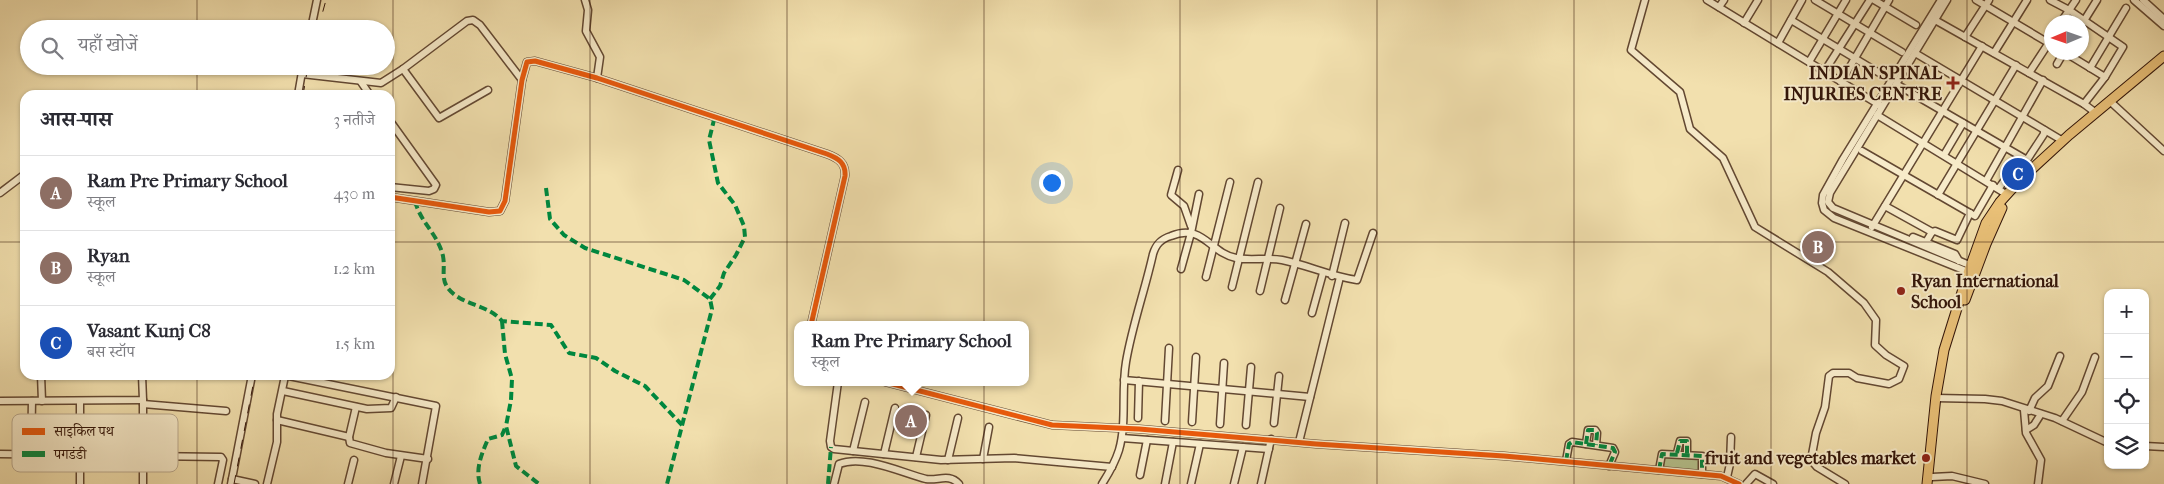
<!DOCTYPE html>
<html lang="hi">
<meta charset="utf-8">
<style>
body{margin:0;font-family:"IM FELL French Canon","Noto Serif Devanagari",serif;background:#f7f7f7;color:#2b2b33}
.controls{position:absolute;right:15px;bottom:15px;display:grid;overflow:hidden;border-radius:10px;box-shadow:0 1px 4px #0004}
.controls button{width:45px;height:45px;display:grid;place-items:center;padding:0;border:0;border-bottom:1px solid #e1e1e2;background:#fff;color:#2b2b33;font:25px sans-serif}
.compass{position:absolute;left:2044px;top:15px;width:45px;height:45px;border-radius:50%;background:#fff;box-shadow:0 1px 4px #0004;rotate:268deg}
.you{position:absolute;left:1051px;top:182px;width:18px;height:18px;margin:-12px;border:4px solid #fff;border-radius:50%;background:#1a73e8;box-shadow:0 0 0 8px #1a73e833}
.badge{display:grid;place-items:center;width:32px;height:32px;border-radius:50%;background:#8f2418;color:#fff;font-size:16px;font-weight:700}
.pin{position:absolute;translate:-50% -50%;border:2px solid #fff;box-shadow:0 1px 5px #0006}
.popup{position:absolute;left:794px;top:321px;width:235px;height:65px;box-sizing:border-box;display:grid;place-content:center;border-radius:10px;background:#fff;filter:drop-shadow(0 1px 4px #0005);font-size:16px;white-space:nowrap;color:#7c7c81}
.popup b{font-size:19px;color:#2b2b33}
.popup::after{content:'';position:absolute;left:50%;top:100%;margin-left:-10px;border:10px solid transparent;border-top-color:#fff}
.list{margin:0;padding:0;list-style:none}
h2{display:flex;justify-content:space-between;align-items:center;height:65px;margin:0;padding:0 20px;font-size:21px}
h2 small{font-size:16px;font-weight:400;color:#7c7c81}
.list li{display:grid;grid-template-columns:32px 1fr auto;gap:15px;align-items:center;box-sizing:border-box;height:75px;padding:0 20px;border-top:1px solid #e1e1e2}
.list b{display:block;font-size:19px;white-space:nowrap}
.list p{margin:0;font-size:16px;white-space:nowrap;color:#7c7c81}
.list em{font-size:16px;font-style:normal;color:#7c7c81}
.icon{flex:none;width:28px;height:28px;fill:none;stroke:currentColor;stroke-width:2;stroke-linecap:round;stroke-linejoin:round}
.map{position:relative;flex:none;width:2164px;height:484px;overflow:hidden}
.search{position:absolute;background:#fff;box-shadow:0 1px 4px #0004;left:20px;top:20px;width:375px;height:55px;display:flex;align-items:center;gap:12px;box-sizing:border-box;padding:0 18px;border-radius:28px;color:#7c7c81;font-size:19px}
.panel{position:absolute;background:#fff;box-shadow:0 1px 4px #0004;left:20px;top:90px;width:375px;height:290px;border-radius:15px}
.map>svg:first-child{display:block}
.green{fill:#b6c38e;stroke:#746c4c}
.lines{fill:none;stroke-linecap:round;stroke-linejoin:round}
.minor-casing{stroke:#634832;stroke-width:9}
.major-casing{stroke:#331509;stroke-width:11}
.minor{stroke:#f7ebca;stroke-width:6}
.major{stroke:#e9c077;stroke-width:9}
.rail{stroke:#331509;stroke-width:1;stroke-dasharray:9 9;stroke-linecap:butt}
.quiet{stroke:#00873e;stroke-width:4;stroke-dasharray:8 4;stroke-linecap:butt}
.cycleway-casing{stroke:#f7ebca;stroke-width:8}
.cycleway{stroke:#e8590c;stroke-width:5}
.grid{fill:none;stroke:#331509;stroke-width:1;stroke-opacity:0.55}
.poi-dot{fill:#8f2418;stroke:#f7ebca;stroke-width:2}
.labels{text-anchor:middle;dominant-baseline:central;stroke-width:4;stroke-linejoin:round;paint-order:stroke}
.poi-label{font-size:18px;font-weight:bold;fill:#331509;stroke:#f7ebca;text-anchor:end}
.key{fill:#f7ebca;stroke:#bcab90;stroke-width:1}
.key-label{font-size:14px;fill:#331509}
</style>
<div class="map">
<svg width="2164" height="484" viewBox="0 0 2164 484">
<rect width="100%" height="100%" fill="#f2e0ae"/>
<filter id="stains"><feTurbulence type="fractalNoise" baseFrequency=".004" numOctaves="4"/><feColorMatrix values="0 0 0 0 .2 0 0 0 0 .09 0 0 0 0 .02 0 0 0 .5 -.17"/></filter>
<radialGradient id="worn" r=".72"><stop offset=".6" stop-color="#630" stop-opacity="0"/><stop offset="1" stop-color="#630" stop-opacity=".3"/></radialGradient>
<path class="green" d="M1666,456L1702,460L1700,472L1664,469L1663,457Z"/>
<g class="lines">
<defs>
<g id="minor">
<path d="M585,0L588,10L586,31L600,57L597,78"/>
<path d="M1645,0L1631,50L1680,92L1690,129L1723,158L1755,227L1828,272L1864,303L1876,320L1875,345L1886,355L1904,366L1899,379L1889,384L1857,378L1849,373H1833L1829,376L1825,407L1816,433L1811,460L1817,467L1845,484"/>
<path d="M1707,0L1881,106"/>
<path d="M1815,0L1902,52"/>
<path d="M1874,0L1916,25"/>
<path d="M1941,0L1843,159L1823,195L1822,203L1824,210L1834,218L1971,273"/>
<path d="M1947,0L1830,193L1828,202L1833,208L1974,267"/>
<path d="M1976,0L2052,45"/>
<path d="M2050,0L2069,10L2123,47L2105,77L2084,104"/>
<path d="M2134,0L2164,26"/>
<path d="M2143,0L2164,19"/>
<path d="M1719,7L1724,0"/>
<path d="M1791,20L1886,77"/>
<path d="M1935,20L2084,104L2096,113"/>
<path d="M2061,22L2076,0"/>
<path d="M1744,23L1758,0"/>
<path d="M2082,24L2097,0"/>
<path d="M311,29L317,0"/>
<path d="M1965,37L1989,0"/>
<path d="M1778,43L1802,0"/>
<path d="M2064,52L2105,77"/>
<path d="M1915,53L2063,141"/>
<path d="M1994,53L2027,0"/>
<path d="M1809,62L1846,0"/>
<path d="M2057,64L2064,52"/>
<path d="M2090,68L2126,8"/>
<path d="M403,69L439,118L488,90"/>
<path d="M1824,72L1870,0"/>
<path d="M2029,73L2052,38"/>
<path d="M302,74L381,83L403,69L467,21L473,20L480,25L522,80"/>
<path d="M361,82L370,95"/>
<path d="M1841,82L1889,0"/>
<path d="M1896,84L2027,160L2044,134V130"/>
<path d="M298,95L303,66"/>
<path d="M2113,104L2164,151"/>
<path d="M1877,115L2006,194"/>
<path d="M390,121L436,185L434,189L429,191L390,187"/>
<path d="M1862,151L1975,216L1993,185"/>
<path d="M1944,155L1963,123"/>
<path d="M1178,170L1171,195L1184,206L1191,226"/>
<path d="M1986,181L2043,80"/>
<path d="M1999,188L2021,157"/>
<path d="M0,193L25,174"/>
<path d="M1938,195L2016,65"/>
<path d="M390,197L489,212L500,211L505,201L522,80L527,62L535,61L597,78L827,154C838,158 846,163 845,176L811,325"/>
<path d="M1885,206L1932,232"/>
<path d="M1872,227L1982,46"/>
<path d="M1913,237L1955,254L1959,261"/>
<path d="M1926,242L1932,232L1935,231L1957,240L1970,213"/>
<path d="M1181,269L1191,233L1199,194"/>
<path d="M1332,276L1345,223"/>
<path d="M1206,277L1230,182"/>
<path d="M1232,287L1258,182"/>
<path d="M1260,291L1280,208"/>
<path d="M1285,300L1306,224"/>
<path d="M1312,313L1323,273"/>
<path d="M41,375L42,401"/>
<path d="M284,375L436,406L422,484"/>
<path d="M1124,380L1310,397"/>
<path d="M838,382L830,441L831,447L834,449L941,460L1014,458L1112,467"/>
<path d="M885,382L1052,425L1139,429L1316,444L1504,456L1721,476L1739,484"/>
<path d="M283,391L367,409L391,408L396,397"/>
<path d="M1936,398L1985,399L2002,401L2055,418L2108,443"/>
<path d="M143,400V484"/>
<path d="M0,401L143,400L142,375"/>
<path d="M80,401V484"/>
<path d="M143,404L226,411"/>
<path d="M356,407L349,437L350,443L386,453L428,459"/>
<path d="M2024,410L2026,433L2041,460L2038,484"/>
<path d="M2029,411L2035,398L2048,386L2060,356"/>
<path d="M1138,418L1139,381"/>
<path d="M277,420L349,437"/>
<path d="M1165,421L1169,348"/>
<path d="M2062,421L2082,392L2095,357"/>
<path d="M1192,422L1196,357"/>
<path d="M1274,423L1279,376"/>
<path d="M1220,424L1224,363"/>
<path d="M1246,425L1251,367"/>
<path d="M2026,430L2034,425L2041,414"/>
<path d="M1122,438L1269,449"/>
<path d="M1299,442L1340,277"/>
<path d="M1586,444L1588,430H1595L1597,433L1596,445"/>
<path d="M2145,446L2164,447"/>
<path d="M853,451L865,402"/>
<path d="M1677,453L1680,441H1687V454"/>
<path d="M0,454L221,457L223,460L218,484"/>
<path d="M31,454L32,401"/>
<path d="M884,454L895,408"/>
<path d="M916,457L926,415"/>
<path d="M983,459L989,427"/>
<path d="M948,460L958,418"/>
<path d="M1566,461L1569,444L1572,442L1613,448L1615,452L1609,466"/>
<path d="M1659,470L1662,454L1702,456V474"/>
<path d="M1140,475L1147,440"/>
<path d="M1727,477L1730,464L1731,437"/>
<path d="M1932,477L1952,476L1985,484"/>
<path d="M232,479L255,484"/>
<path d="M231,484L252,375"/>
<path d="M267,484L277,442V414L285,376"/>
<path d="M348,484L354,460"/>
<path d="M394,484L401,456"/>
<path d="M834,484L839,464C864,454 902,473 926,479C938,481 949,473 959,484"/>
<path d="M1102,484C1109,473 1115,463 1119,450C1127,422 1121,391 1126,362C1132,326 1145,290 1153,254C1156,244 1161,239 1171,236C1203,223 1210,253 1236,258C1251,261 1267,257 1282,260C1308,265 1329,276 1357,280L1373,233"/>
<path d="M1165,484L1173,442"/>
<path d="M1191,484L1200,444"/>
<path d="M1234,484L1243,447"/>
<path d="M1261,484L1271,439"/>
<path d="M1746,484L1755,474L1773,484"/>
</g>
<g id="major">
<path d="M1965,300L1986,244L2002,208"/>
<path d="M1927,484L1936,396L1944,350L1968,273L1986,223L2000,202L2020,180L2069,135L2164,56"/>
</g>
</defs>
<use href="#minor" class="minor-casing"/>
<use href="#major" class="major-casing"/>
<use href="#minor" class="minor"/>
<use href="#major" class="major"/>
<g class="rail">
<path d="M318,29L326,0"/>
<path d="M303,95L308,66"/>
<path d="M234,484L255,375"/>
</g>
<g class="quiet">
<path d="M546,188L550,219L564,235L585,248L684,280L710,299L712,309L667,484"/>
<path d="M415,201C420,222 438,234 443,256C446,272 438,282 455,295C470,306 489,306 502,321L551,325L569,353L596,358L615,371L645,386L682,425"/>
<path d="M710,299L720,286L724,273L736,255L745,237L744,226L735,205L718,183L709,140L715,116"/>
<path d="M502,321L505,354L512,379L511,400L506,426L516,466L539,484"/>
<path d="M1586,444L1588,430H1595L1597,433L1596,445"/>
<path d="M1677,453L1680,441H1687V454"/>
<path d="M1566,461L1569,444L1572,442L1613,448L1615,452L1609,466"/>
<path d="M1659,470L1662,454L1702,456V474"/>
<path d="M480,484C475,469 482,453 488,439L502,435L506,426"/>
<path d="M828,484L831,447"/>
</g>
<defs>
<g id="cycleway">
<path d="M390,197L489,212L500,211L505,201L522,80L527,62L535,61L597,78L827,154C838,158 846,163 845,176L811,325"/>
<path d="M885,382L1052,425L1139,429L1316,444L1504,456L1721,476L1739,484"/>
</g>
</defs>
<use href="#cycleway" class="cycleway-casing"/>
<use href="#cycleway" class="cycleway"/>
</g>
<path class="grid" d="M197,0V29M393,0V484M590,0V484M787,0V484M984,0V484M1180,0V484M1377,0V484M1574,0V484M1771,0V484M1967,0V484M197,66V95M0,242H25M390,242H2164M197,375V484"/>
<g class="poi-dot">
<path d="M1950.5 75.5h5v5h5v5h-5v5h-5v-5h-5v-5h5z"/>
<circle cx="1901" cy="291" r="5"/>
<circle cx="1926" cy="458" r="5"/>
</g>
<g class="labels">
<g class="poi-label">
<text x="1942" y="73">INDIAN SPINAL<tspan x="1942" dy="21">INJURIES CENTRE</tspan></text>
<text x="1911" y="281" text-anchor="start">Ryan International<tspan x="1911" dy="21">School</tspan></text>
<text x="1916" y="458">fruit and vegetables market</text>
</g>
</g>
<rect x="12" y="414" width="166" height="58" rx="8" class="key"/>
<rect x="22" y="428" width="23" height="7" fill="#e8590c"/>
<rect x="22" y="451" width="23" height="6" fill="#00873e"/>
<g class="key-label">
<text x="54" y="436">साइकिल पथ</text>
<text x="54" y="459">पगडंडी</text>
</g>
<rect width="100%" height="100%" filter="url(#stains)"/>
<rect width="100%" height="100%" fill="url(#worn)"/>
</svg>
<div class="controls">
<button>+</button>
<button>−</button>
<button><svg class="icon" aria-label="locate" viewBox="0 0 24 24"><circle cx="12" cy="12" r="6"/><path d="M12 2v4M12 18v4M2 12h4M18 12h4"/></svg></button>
<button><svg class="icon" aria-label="layers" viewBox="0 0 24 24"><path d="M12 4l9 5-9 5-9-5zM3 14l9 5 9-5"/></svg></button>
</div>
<svg class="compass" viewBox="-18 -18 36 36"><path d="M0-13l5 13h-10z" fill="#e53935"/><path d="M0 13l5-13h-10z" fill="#7c7c81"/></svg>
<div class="you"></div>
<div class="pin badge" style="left:911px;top:421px;background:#8d6e63">A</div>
<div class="popup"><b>Ram Pre Primary School</b>स्कूल</div>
<div class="pin badge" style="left:1818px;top:247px;background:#8d6e63">B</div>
<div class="pin badge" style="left:2018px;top:174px;background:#1a4fb4">C</div>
<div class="search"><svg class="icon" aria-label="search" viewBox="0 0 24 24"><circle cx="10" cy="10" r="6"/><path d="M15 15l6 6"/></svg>यहाँ खोजें</div>
<section class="panel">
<h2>आस-पास<small>3 नतीजे</small></h2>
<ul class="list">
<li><span class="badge" style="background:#8d6e63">A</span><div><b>Ram Pre Primary School</b><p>स्कूल</p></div><em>430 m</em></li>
<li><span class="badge" style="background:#8d6e63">B</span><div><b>Ryan</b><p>स्कूल</p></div><em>1.2 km</em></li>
<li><span class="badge" style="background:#1a4fb4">C</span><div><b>Vasant Kunj C8</b><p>बस स्टॉप</p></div><em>1.5 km</em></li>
</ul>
</section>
</div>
